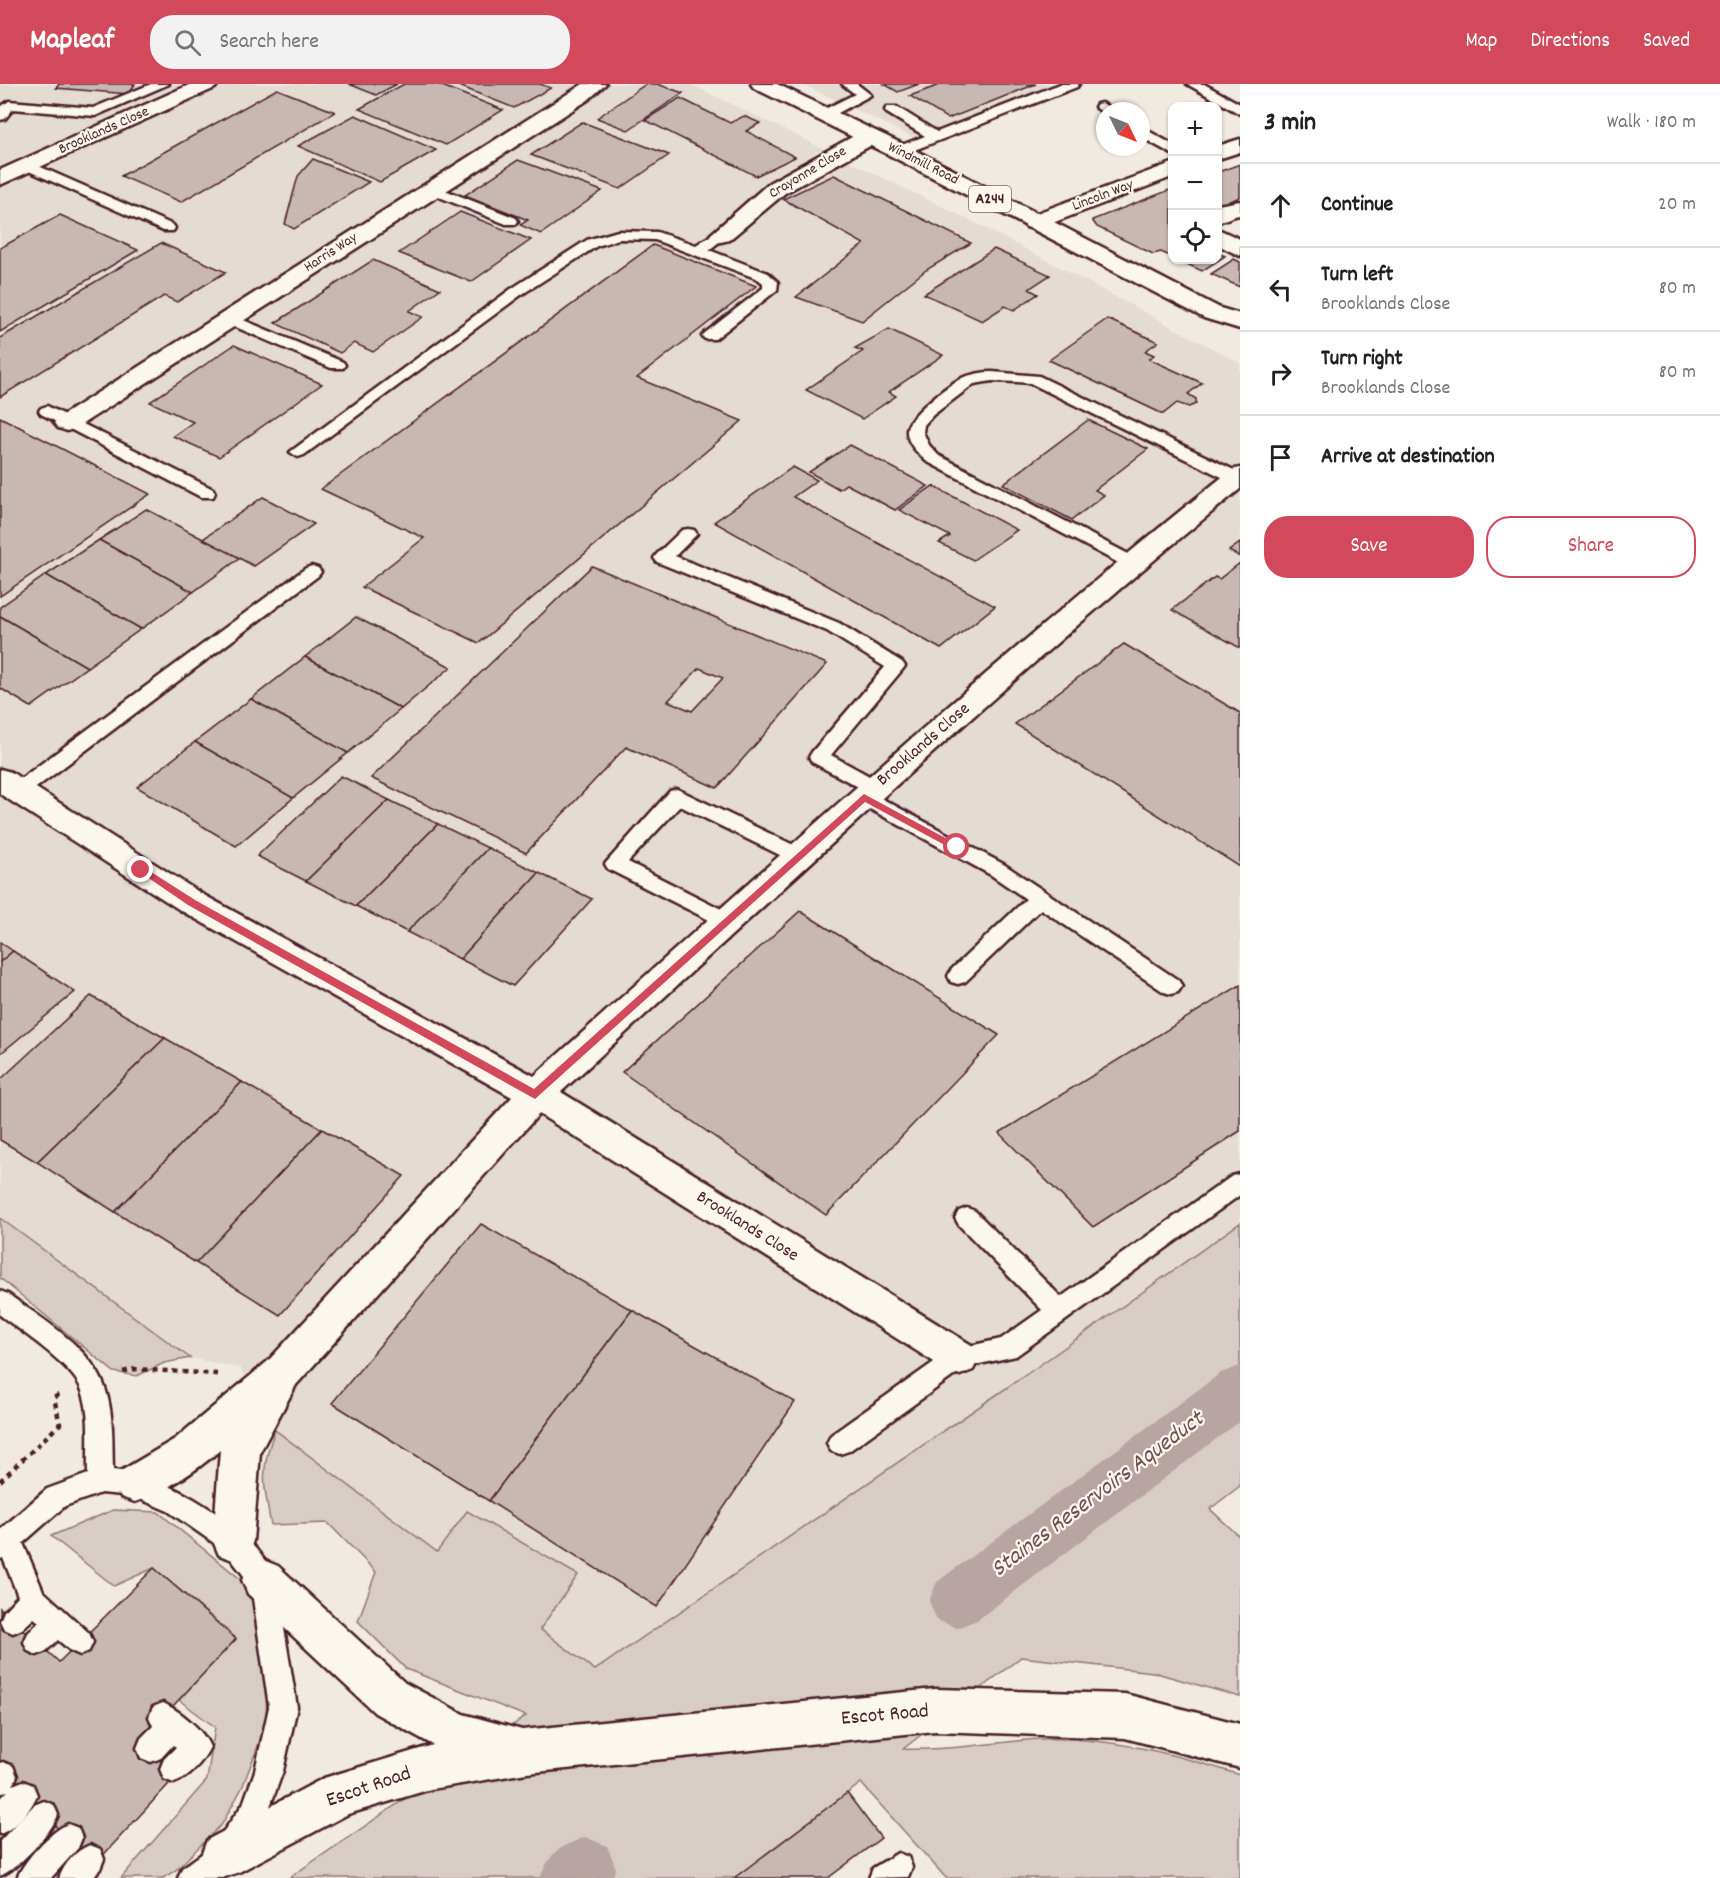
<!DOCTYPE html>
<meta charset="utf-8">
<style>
body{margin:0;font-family:Dekko,sans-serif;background:#f2f2f2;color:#202124}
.controls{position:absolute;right:18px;top:18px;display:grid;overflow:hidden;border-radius:12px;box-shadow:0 2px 4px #0004}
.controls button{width:54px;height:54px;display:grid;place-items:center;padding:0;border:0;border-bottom:2px solid #e0e0e0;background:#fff;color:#202124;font:30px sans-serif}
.compass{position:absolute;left:1096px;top:18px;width:54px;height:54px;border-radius:50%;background:#fff;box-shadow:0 2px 4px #0004;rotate:133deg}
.stop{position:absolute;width:18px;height:18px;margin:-14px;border:4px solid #d1495b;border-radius:50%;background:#fff}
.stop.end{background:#d1495b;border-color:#fff;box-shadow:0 2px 6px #0008}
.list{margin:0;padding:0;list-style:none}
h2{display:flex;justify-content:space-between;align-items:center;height:78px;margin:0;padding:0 24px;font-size:26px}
h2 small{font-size:20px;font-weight:400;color:#757577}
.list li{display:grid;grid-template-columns:39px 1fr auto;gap:18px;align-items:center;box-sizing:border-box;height:84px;padding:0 24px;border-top:2px solid #e0e0e0}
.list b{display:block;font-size:22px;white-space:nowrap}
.list p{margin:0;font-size:20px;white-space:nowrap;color:#757577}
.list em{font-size:20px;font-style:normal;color:#757577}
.actions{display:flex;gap:12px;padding:18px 24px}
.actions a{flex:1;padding:14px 0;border:2px solid #d1495b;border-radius:24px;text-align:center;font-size:21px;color:#d1495b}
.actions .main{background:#d1495b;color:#fff}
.icon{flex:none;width:33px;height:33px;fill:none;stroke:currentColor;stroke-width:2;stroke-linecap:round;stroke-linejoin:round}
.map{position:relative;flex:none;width:1240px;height:1794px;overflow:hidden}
header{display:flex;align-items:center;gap:36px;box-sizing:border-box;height:84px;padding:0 30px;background:#d1495b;color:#fff}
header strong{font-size:28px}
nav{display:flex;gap:33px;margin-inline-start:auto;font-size:21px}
.search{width:420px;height:54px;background:#f2f2f2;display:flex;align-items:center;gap:15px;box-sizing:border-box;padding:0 21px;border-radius:24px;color:#757577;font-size:22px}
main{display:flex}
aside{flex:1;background:#fff}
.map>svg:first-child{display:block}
.built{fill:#e4dbd2}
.green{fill:#d8ccc6;stroke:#917678;stroke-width:1.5}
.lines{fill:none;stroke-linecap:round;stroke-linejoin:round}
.canal{fill:#b8a4a2;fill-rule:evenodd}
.building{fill:#c8b8b3;stroke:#4a1f2b;stroke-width:1.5;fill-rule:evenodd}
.lane-casing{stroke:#4a1f2b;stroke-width:5}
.street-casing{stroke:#4a1f2b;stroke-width:5}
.primary-casing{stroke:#4a1f2b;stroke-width:5}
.path{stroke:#4a1f2b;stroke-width:4.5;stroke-dasharray:5 5;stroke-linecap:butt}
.lane{fill:#fbf7ec;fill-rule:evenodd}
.street{fill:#fbf7ec;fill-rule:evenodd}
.primary{fill:#fbf7ec;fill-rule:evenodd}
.route{fill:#d1495b}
.labels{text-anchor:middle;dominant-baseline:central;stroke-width:4.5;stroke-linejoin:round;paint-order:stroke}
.far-street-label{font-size:15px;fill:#4a1f2b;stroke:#fbf7ec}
.shield{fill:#fbf7ec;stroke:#7f6065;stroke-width:1.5}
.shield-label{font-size:16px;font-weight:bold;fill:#4a1f2b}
.street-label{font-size:18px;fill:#4a1f2b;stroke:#fbf7ec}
.near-street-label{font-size:21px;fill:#4a1f2b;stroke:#fbf7ec}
.near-water-label{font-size:24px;font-style:italic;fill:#704e55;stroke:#fbf7ec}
</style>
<header>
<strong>Mapleaf</strong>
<div class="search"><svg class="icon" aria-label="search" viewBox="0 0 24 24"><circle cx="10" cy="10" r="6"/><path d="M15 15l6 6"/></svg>Search here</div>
<nav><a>Map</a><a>Directions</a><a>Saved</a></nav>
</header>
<main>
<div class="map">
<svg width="1240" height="1794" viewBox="0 0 1240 1794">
<rect width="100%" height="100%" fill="#f0eae0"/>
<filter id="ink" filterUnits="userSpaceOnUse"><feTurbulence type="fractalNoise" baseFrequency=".0167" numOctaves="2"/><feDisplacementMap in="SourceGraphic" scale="12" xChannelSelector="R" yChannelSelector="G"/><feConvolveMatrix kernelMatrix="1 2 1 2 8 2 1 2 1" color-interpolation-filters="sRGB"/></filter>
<g filter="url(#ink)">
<g class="built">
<path d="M0,0H690L980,141L1240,279V1139L1037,1283L595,1586L540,1545L578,1491L437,1468L275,1346L240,1284L190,1274L0,1134Z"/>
<path d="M802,0H1086L931,62Z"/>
</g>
<g class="green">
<path d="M0,1134L190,1274L164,1279L137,1292L114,1288L0,1194Z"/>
<path d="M1240,1139V1402L1210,1425L1240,1453V1613L1153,1588L1021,1573L903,1665C947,1667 994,1658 1039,1655C1108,1652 1175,1670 1240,1691V1794H946L861,1699L737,1794H289L526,1632L406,1585L358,1537L376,1488L328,1439L271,1441C263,1400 260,1386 275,1346L437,1468L467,1427L578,1491L540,1545L595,1586L1037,1283Z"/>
<path d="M113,1426L158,1428L249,1502L268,1571L266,1641L242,1704L222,1740L176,1786L163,1794H121L207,1696L215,1643L179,1616L236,1554L154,1484L114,1502L51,1452Z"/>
</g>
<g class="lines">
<g class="canal">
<path d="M1240,1282V1337L977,1536L957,1544L937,1536L929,1517L937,1498L1221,1289Z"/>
<path d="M585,1753L607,1762L616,1784L612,1794H540C552,1766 557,1765 585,1753Z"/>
</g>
</g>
<g class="building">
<path d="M59,0H135L129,10L56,4Z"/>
<path d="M349,0H397L376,11Z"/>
<path d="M404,0H437L503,26L446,61L359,25Z"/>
<path d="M454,0H540L551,4L514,24Z"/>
<path d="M646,0H657L683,9L628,46L597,34Z"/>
<path d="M884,0H919L898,8Z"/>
<path d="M942,0H1036L948,35L910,12Z"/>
<path d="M277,5L335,28L181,118L121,92Z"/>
<path d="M680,14L730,39L744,32L760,39L746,47L795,73L756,92L645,36Z"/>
<path d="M355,31L436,66L380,98L298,62Z"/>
<path d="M582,38L669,71L620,105L531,71Z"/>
<path d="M313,75L369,98L294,145L285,140L298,92Z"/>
<path d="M518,76L602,107L541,150L520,141L528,136L465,111Z"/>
<path d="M1240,80V113L1218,122V88Z"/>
<path d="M834,91L971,159L926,186L862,237L796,213L864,160L783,115Z"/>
<path d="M1172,105V173L1161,168L1153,170L1097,143L1092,136Z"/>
<path d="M460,128L531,156L471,198L399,169Z"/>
<path d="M60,131L138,166L0,248V164Z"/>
<path d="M161,159L226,188L177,218L164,212L0,313V254Z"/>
<path d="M653,161L756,202L637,294L742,337L479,559L362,503L424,454L321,405Z"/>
<path d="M994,165L1050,191L1029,205L1038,210L1014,226L1005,222L982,237L924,210Z"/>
<path d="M1218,169L1225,172L1202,187L1178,176H1218Z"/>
<path d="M1234,175L1240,178V203L1211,190Z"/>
<path d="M373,176L440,205L409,227L423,233L373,268L354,259L340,269L275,239Z"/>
<path d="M1107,235L1158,258L1145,267L1154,271L1149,275L1202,299L1188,310L1196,315V320L1189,323L1177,319L1163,330L1049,276Z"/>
<path d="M889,245L943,271L889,308L896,312L862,335L806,306L863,267L855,264Z"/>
<path d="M234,261L322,300L219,373L173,352L193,338L150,318Z"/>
<path d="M0,333L150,410L0,512Z"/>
<path d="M1088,336L1148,365L1095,406L1104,411L1072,436L1003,400Z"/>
<path d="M850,361L928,402L895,426L846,400L839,405L809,388Z"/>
<path d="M793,383L817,396L793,413L995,522L941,565L714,438Z"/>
<path d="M933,402L1017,446L973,476L939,459L950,452L899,426Z"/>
<path d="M263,413L314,440L254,482L203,455Z"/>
<path d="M146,425L203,455L240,474L193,508L99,456Z"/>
<path d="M99,456L193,508L141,545L46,491Z"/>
<path d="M1240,459V473L1229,467Z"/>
<path d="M1240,479V564L1172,526L1215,493L1219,495Z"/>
<path d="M592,482L827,580L717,704L626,663L526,769L371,694ZM699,584L723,594L692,627L668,617Z"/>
<path d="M46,491L141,545L87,583L0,532V523Z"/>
<path d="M0,532L87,583L31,623L0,604Z"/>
<path d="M356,533L451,583L401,625L305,573Z"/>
<path d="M1124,560L1240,629V783L1015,640Z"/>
<path d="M305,573L401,625L348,669L251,615Z"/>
<path d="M251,615L348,669L293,714L195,658Z"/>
<path d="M195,658L293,714L236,762L137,703Z"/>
<path d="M341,692L389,716L306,797L257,772Z"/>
<path d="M389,716L438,740L356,822L306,797Z"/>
<path d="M438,740L488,764L407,848L356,822Z"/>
<path d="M488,764L539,789L460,875L407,848Z"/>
<path d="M539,789L592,815L513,902L460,875Z"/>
<path d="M800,827L999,951L826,1131L622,988Z"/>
<path d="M0,858L13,867L0,878Z"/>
<path d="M13,867L75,908L0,970V878Z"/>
<path d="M1240,901V1047L1093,1143L999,1049Z"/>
<path d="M91,912L165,954L37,1078L0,1056V996Z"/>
<path d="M165,954L242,998L115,1128L37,1078Z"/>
<path d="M242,998L322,1045L196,1179L115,1128Z"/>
<path d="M322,1045L404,1092L280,1231L196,1179Z"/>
<path d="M481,1140L632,1226L489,1417L332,1319Z"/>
<path d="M632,1226L795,1318L657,1523L489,1417Z"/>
<path d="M154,1484L236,1555L142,1655L179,1689L95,1780L0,1689V1524L59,1578Z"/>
<path d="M847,1709L881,1754L828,1794H734Z"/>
</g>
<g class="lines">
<defs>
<g id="lane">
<path d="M151,0H169L95,32L13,25L5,35L0,36V23L9,17L93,24Z"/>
<path d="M842,0H857L871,11L829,34H819L817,31L819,28L855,10Z"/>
<path d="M1060,0H1079L1077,3L904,70L899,71L892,67L894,64L925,52L887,29L885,26L887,23H897L937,48Z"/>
<path d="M1187,0H1204L1240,20V30Z"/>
<path d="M1102,19L1116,27H1105V30L1095,23L1097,20Z"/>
<path d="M1141,43L1172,60V70L1141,53Z"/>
<path d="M27,77L173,141L175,144L173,147H163L22,84L20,81Z"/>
<path d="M432,101L516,134L518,137L516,140H506L427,108L425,105Z"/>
<path d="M618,147L657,148L696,161L716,148H726L728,151L709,166L768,189L778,198L777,206L715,255H705L702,252L705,249L763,204V199L758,195L655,156L619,155L597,162L521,211L304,371L298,373L290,368L511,205L587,156Z"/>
<path d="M229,230L343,278L345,281L343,284H331L224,238L221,235L224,232Z"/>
<path d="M992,288L1039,292L1240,389V399L1232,398L1030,299L1017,298L992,297L974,300L933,331L924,341L923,348L929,361L938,371L1138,475L1141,479L1138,483H1126L926,377C918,369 906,359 907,346C908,331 950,299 964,293C973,290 982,288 992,288Z"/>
<path d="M47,322L213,405L215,409L213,413H201L41,330L39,327L41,324Z"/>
<path d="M688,445L694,446L697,450L675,472L839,539L902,578L905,582L902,586L831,671L882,699L885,704L882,709L875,711L1005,781L1178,896L1182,902L1178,908L1171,910L1164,908L1041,825L965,898L958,900L951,898L948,892L951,886L1026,815L991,791L857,718L854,713L857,708L864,706L812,678L809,673L812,668L885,583L827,547L657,478L654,474L657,470L682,446Z"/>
<path d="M312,482L318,484L321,488L318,492L25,712L18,714L11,712L8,707L11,702L306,484Z"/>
<path d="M677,705L806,767L809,772L806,777L799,779L792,777L680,722L628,778L735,832L738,837L735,842L728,845L721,842L608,785L605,780L670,707Z"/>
<path d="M1240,1090V1111L1016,1272L966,1283L849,1367L840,1370L831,1367L827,1359L831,1351L951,1266L1001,1255L1042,1226L959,1141L955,1134L959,1127L967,1124L975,1127L1061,1213L1232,1092Z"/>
<path d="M0,1207L8,1210C43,1236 93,1264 106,1307C114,1333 112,1360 113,1386C169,1391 253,1443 276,1496L297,1623L283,1687L264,1739L233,1782L216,1794H178L182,1784L213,1762L243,1720L255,1687L269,1623L251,1501L224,1466L168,1427L133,1412L101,1409L65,1422L23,1459L43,1507L89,1549L93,1558L89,1567L80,1571L71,1567L58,1556L46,1567L37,1571L28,1567L24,1558L28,1549L39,1538L34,1534L22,1545L13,1549L4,1545L0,1537L4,1527L18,1512L3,1474L0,1475V1446L47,1405L88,1390C87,1362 92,1327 80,1302C69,1279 21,1247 0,1231Z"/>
<path d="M163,1619C180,1627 203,1645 210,1663C203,1678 189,1693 174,1699L164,1695L160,1685L164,1675L176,1663L173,1661L161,1674L151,1678L141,1674L137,1664L141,1654L153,1642L149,1633L153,1623Z"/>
<path d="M3,1678L13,1682L17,1692L13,1701L23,1697L33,1701L37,1711C30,1727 16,1744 0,1750V1715L8,1707L0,1710V1679Z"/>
<path d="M44,1717L54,1721L58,1731C51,1749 18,1785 0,1792V1757L34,1721Z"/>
<path d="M68,1740L78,1744L82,1754L78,1764L51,1794H17C24,1776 51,1747 68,1740Z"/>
<path d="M90,1761L100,1765L104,1775L100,1785L92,1794H59C65,1779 75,1767 90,1761Z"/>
<path d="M898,1769L908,1773L912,1783L908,1793L869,1794L873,1784Z"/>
</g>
<g id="street">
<path d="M191,0H218L215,4L0,101V86Z"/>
<path d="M583,0H606L588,16L76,344L67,347L58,344L54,339L58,334Z"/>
<path d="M869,47L877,48L880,53L877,58L785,109L729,156L721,158L713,156L710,151L769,99L861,48Z"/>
<path d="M1240,55V68L1218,75V62Z"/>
<path d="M1172,79V93L1042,143L1034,145L1026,143L1023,138L1026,133Z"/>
<path d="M1240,117V131C1231,132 1226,136 1218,138V121Z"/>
<path d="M1218,145L1240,155V172L1218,161Z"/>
<path d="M1240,384V405C1005,596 784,804 561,1008L973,1262L979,1274L973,1286L960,1291L947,1286L539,1030L296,1301L260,1368L253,1457L247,1471L233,1476L219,1471L213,1457L220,1366C196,1387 166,1407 135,1418L121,1413L115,1400L121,1387L175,1355L268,1277L512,1013L180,826L0,710V685L11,688L202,810L534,992C763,787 990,578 1231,386Z"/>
<path d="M263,1476L278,1482L405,1599L463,1630L522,1646L935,1605L1125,1610L1240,1640V1684L1125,1654L935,1647L527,1689L431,1705L348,1730L239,1788L222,1794L207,1788L201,1772L207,1756L324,1694L433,1661L375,1629L248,1510L242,1496L248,1482Z"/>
</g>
<path id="primary" d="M751,0H777L907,62L1220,224L1240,230V245L1204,234L891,72L754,4Z"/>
</defs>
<use href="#lane" class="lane-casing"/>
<use href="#street" class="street-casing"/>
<use href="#primary" class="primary-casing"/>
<g class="path">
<path d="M123,1288L134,1285L217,1290"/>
<path d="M0,1397L60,1340L54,1314L60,1310"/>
</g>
<use href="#lane" class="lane"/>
<use href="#street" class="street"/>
<use href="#primary" class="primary"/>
</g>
</g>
<path class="route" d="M864,710L962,763L961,766H954L865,718L535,1015L188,821L137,786L141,783L145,784L195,816L534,1005Z"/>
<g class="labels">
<g class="far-street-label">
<text transform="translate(104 47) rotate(-24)">Brooklands Close</text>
<text transform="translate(923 80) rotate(27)">Windmill Road</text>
<text transform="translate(808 89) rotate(-31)">Crayonne Close</text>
<text transform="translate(1103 112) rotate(-21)">Lincoln Way</text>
<text transform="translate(331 169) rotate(-33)">Harris Way</text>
</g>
<rect class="shield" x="969" y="102" width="42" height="26" rx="4.5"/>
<g class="shield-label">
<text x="990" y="115">A244</text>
</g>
<g class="street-label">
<text transform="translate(924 661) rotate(-41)">Brooklands Close</text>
<text transform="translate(747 1143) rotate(32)">Brooklands Close</text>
</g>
<g class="near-street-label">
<text transform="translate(885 1632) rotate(-5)">Escot Road</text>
<text transform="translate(369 1704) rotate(-19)">Escot Road</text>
</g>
<g class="near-water-label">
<text transform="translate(1098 1411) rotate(-37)">Staines Reservoirs Aqueduct</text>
</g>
</g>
</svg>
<div class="controls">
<button>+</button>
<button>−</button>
<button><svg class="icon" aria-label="locate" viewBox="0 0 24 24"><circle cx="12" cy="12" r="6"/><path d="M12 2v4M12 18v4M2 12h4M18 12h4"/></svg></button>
</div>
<svg class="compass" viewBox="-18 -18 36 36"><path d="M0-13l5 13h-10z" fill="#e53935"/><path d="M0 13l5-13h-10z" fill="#757577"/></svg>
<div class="stop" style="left:957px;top:763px"></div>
<div class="stop end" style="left:141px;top:786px"></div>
</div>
<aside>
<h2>3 min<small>Walk · 180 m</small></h2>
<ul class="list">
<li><svg class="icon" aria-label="ahead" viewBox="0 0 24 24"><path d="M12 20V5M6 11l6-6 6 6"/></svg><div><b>Continue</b></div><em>20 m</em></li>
<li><svg class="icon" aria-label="left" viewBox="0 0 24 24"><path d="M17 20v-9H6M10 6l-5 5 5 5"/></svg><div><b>Turn left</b><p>Brooklands Close</p></div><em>80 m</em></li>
<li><svg class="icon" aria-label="right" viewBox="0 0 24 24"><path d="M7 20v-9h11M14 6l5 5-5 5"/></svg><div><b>Turn right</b><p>Brooklands Close</p></div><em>80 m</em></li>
<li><svg class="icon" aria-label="arrive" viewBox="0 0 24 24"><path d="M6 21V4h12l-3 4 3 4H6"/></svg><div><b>Arrive at destination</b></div></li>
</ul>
<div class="actions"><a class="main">Save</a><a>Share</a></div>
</aside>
</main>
